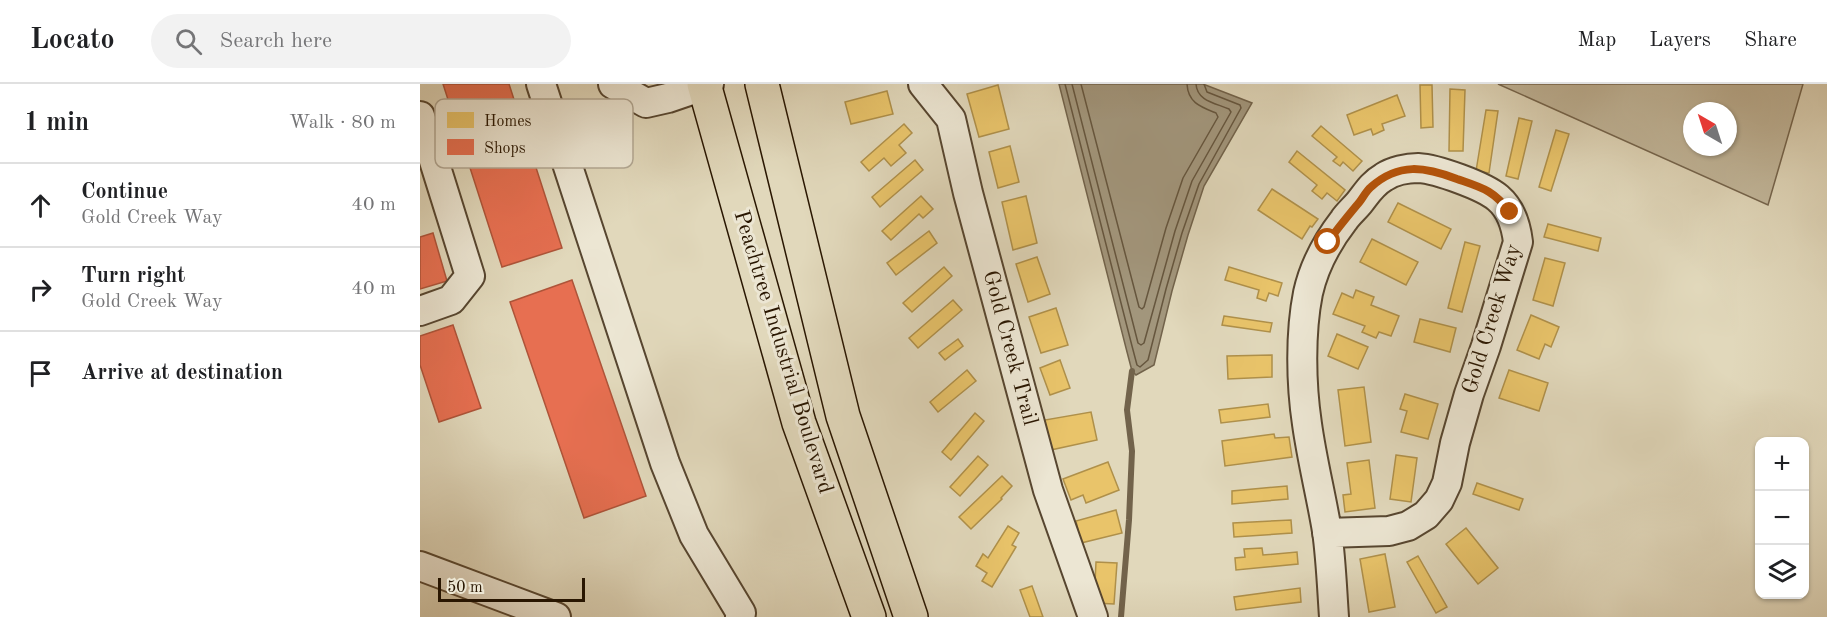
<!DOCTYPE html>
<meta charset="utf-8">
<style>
body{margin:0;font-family:"Old Standard TT",serif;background:#f2f2f2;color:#202124}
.controls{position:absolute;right:18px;bottom:18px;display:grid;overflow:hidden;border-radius:12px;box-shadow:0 2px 4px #0004}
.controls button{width:54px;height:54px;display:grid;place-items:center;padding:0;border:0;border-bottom:2px solid #e0e0e0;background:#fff;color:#202124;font:30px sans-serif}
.compass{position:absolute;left:1263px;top:18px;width:54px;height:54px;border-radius:50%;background:#fff;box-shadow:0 2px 4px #0004;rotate:321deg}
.scale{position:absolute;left:18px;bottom:15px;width:147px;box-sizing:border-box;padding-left:6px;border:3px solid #291601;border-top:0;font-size:16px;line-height:21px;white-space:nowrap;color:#291601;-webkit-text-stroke:4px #ece6d3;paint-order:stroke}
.stop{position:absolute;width:18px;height:18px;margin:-14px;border:4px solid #b45309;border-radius:50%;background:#fff}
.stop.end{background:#b45309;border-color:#fff;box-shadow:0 2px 6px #0008}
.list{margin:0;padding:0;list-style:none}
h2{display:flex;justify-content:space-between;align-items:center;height:78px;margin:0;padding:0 24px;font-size:26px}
h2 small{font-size:20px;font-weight:400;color:#757577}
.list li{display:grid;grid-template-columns:39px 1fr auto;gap:18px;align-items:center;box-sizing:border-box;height:84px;padding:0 24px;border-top:2px solid #e0e0e0}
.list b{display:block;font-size:22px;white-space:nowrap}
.list p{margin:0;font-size:20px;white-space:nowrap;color:#757577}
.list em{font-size:20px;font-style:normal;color:#757577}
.icon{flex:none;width:33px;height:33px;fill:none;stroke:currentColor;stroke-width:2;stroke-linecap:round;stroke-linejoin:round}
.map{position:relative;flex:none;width:1407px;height:533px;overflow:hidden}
header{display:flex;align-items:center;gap:36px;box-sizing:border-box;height:84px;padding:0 30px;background:#fff;border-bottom:2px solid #e0e0e0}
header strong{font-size:28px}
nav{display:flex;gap:33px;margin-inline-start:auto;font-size:21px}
.search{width:420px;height:54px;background:#f2f2f2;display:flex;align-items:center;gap:15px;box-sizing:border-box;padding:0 21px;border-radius:33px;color:#757577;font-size:22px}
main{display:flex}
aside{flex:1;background:#fff}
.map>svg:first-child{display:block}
.green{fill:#c2b79b;stroke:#76664e;stroke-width:1.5;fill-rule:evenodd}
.water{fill:#a2967c;stroke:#72634b;stroke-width:1.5}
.homes{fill:#e9c46a;stroke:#af904a;stroke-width:1.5}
.shops{fill:#e76f51;stroke:#ae5439;stroke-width:1.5}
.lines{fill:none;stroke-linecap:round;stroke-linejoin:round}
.shore{stroke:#66563e;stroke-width:1.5}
.stream{stroke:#72634b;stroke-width:6}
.minor-casing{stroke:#574630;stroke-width:32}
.major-casing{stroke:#291601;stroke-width:36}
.minor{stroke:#ece6d3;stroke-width:28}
.major{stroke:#e1d8bb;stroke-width:33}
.route{stroke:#b45309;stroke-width:8}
.labels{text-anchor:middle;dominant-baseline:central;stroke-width:6;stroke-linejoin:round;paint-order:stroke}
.street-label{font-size:22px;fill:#291601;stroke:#ece6d3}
.key{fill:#ece6d3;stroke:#b2a894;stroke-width:1.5}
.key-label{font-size:16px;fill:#291601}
</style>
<header>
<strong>Locato</strong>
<div class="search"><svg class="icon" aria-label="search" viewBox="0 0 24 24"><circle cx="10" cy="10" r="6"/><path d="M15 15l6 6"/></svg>Search here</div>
<nav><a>Map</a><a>Layers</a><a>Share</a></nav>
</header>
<main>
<aside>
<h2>1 min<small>Walk · 80 m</small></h2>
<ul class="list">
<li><svg class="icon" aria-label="ahead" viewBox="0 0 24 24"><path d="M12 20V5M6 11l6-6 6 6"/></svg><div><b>Continue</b><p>Gold Creek Way</p></div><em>40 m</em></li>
<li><svg class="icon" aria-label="right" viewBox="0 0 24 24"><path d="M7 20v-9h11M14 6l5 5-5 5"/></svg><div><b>Turn right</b><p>Gold Creek Way</p></div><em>40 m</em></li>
<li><svg class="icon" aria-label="arrive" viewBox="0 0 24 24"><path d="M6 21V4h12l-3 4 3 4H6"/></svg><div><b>Arrive at destination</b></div></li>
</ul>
</aside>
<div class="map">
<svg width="1407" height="533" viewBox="0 0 1407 533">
<rect width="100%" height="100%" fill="#e1d8bb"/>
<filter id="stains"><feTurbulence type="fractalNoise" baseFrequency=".00333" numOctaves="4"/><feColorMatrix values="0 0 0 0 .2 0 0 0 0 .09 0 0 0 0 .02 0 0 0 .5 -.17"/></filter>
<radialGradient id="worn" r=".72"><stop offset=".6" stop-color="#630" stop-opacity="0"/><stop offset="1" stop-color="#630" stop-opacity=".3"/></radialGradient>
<path class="green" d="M1078,0H1383L1348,121ZM1272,27H1308V63H1272Z"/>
<path class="water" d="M639,0H783L832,19L784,102L768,151L752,207L734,281L716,291L712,287L706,264Z"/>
<g class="homes">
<path d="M578,1L589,45L559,53L547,10Z"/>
<path d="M1000,1H1012L1013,43L1001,44Z"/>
<path d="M1030,5L1045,6L1043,67H1029Z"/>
<path d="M467,7L473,30L431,40L425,18Z"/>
<path d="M977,11L985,32L962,40L964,46L953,51L951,45L934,51L927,31Z"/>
<path d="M1066,26L1078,27L1069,89L1056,87Z"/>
<path d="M1099,34L1112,37L1098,95L1086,92Z"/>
<path d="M484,40L492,49L479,61L486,69L471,82L464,74L449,87L441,78Z"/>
<path d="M901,42L942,77L933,87L923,78L920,82L913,77L917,73L892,52Z"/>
<path d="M1136,46L1149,50L1131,107L1119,103Z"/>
<path d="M590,62L599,98L578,104L569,68Z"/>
<path d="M877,67L925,106L917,117L907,109L902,115L892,107L897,101L869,78Z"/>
<path d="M495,76L503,86L460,123L452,113Z"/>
<path d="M852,105L898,135L892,143L890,142L882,155L838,126Z"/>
<path d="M501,112L513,125L503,134L499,130L471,156L462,147Z"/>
<path d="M606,112L617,159L593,166L582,118Z"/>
<path d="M978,119L1031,145L1021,165L968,138Z"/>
<path d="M1128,140L1181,154L1178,167L1124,153Z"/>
<path d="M509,147L517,159L476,191L467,179Z"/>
<path d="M952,155L998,178L986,201L940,178Z"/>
<path d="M1045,158L1060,162L1042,228L1028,224Z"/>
<path d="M617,173L630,210L608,218L596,180Z"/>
<path d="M1125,174L1145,179L1133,222L1113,216Z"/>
<path d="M524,183L532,192L492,228L483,219Z"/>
<path d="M809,183L862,199L858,212L849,209L846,217L837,214L839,206L805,196Z"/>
<path d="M936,206L954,213L951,221L979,232L971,252L959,248L956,254L942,248L945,242L913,230L922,209L933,214Z"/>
<path d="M533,216L542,226L498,264L489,254Z"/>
<path d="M636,224L648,261L621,269L609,233Z"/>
<path d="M1111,231L1139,243L1131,263L1125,260L1119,275L1097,266Z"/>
<path d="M804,232L852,239L850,248L802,241Z"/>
<path d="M1000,235L1036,244L1030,268L994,258Z"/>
<path d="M917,250L948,263L938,285L908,272Z"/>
<path d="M538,255L543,262L525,276L519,269Z"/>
<path d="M852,271V293L808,295L807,272Z"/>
<path d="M640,276L650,304L630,311L620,284Z"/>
<path d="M547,286L556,297L518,328L510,318Z"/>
<path d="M1089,286L1128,299L1119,327L1079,314Z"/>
<path d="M944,303L951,358L925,362L918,306Z"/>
<path d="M985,310L1018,320L1008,355L981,348L987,327L980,325Z"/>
<path d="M848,320L850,333L801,339L799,326Z"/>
<path d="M671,328L677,356L626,367L619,337Z"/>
<path d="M555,329L564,337L531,376L522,368Z"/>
<path d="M854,350L855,354L869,353L872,373L805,382L802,357Z"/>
<path d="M976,371L997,374L991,418L970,415Z"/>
<path d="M558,372L568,381L540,412L530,403Z"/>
<path d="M949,376L955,424L925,428L923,411L931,410L927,379Z"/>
<path d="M688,378L699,406L666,419L663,411L651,416L643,395Z"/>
<path d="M582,392L592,402L581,414L582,415L551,445L539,433Z"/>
<path d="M1057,399L1103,415L1099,426L1053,410Z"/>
<path d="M867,402L868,415L812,420V407Z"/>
<path d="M696,426L702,449L661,459L656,437Z"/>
<path d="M871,436L872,449L814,453L813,439Z"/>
<path d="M588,442L599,449L592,461L596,463L572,503L562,497L567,489L556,482L563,470L568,474Z"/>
<path d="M1046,444L1078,484L1058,500L1026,460Z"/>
<path d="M842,464L843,471L877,468L878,480L816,486L815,474L825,473L824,465Z"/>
<path d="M965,470L975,523L949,528L940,475Z"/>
<path d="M998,472L1027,523L1016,529L987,478Z"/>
<path d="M676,478L697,479L694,520L674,519Z"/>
<path d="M612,502L623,533H610L600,506Z"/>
<path d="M880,504L881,518L816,526L814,513Z"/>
</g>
<g class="shops">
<path d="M23,0H89L142,164L82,183Z"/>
<path d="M13,149L27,197L0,205V153Z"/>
<path d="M152,196L226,412L164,434L90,218Z"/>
<path d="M33,241L61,324L19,338L0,281V252Z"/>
</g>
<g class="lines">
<g class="shore">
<path d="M645,0L712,262L717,281L720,283L728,276L746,205L762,149L779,100L821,24L820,21L787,8L784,0"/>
<path d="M652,0L718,259L721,261L724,259L755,147L772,97L811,28L809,25C795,19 777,17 776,0"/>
<path d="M661,0L719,223L722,225L724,223L746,144L763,94L798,33L796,29C781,23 768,19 767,0"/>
</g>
<path class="stream" d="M701,533L709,436L712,367L707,326L712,287"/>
<defs>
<g id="minor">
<path d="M121,0L245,379L274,451L321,529L320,533"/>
<path d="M193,0L226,19L248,14L289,0"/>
<path d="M503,0L531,35L548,109L628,406L673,533"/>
<path d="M0,32L50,192L31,216L0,227"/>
<path d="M907,449L969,447L988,442L1006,431L1019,416L1027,399L1035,359L1049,310L1066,262L1098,158C1096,141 1091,125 1078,114C1064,102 1017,85 998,84C987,84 973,87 964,93C952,100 947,109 939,119C934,125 928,130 924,136C907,158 894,182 888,209C880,249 881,300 887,340C892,376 901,411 907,447C911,475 912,505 914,533"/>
<path d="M0,482L136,533"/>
</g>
<g id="major">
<path d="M284,0L379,339L449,533"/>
<path d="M342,0L423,332L491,533"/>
</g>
</defs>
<use href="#minor" class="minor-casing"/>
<use href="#major" class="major-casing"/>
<use href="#minor" class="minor"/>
<use href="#major" class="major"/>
</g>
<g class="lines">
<path class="route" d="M908,158C917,145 927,133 937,121C942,116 945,108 951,103C979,78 1005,83 1037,95C1063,104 1073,106 1090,128"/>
</g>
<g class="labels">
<g class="street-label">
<text transform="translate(1072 235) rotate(-73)">Gold Creek Way</text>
<text transform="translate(590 264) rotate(75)">Gold Creek Trail</text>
<text transform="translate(363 268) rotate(73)">Peachtree Industrial Boulevard</text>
</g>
</g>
<rect x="15" y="15" width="198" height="69" rx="9" class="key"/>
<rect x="27" y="28" width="27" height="16" fill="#e9c46a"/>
<rect x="27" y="55" width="27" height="16" fill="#e76f51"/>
<g class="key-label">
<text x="64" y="42">Homes</text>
<text x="64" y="69">Shops</text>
</g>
<rect width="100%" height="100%" filter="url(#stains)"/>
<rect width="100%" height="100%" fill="url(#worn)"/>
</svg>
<div class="controls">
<button>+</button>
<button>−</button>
<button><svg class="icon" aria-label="layers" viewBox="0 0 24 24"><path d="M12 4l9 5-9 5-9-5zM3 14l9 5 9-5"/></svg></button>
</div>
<svg class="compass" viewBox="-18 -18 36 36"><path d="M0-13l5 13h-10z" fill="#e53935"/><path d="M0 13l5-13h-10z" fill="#757577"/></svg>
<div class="scale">50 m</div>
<div class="stop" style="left:908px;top:158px"></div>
<div class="stop end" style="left:1090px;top:128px"></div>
</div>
</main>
